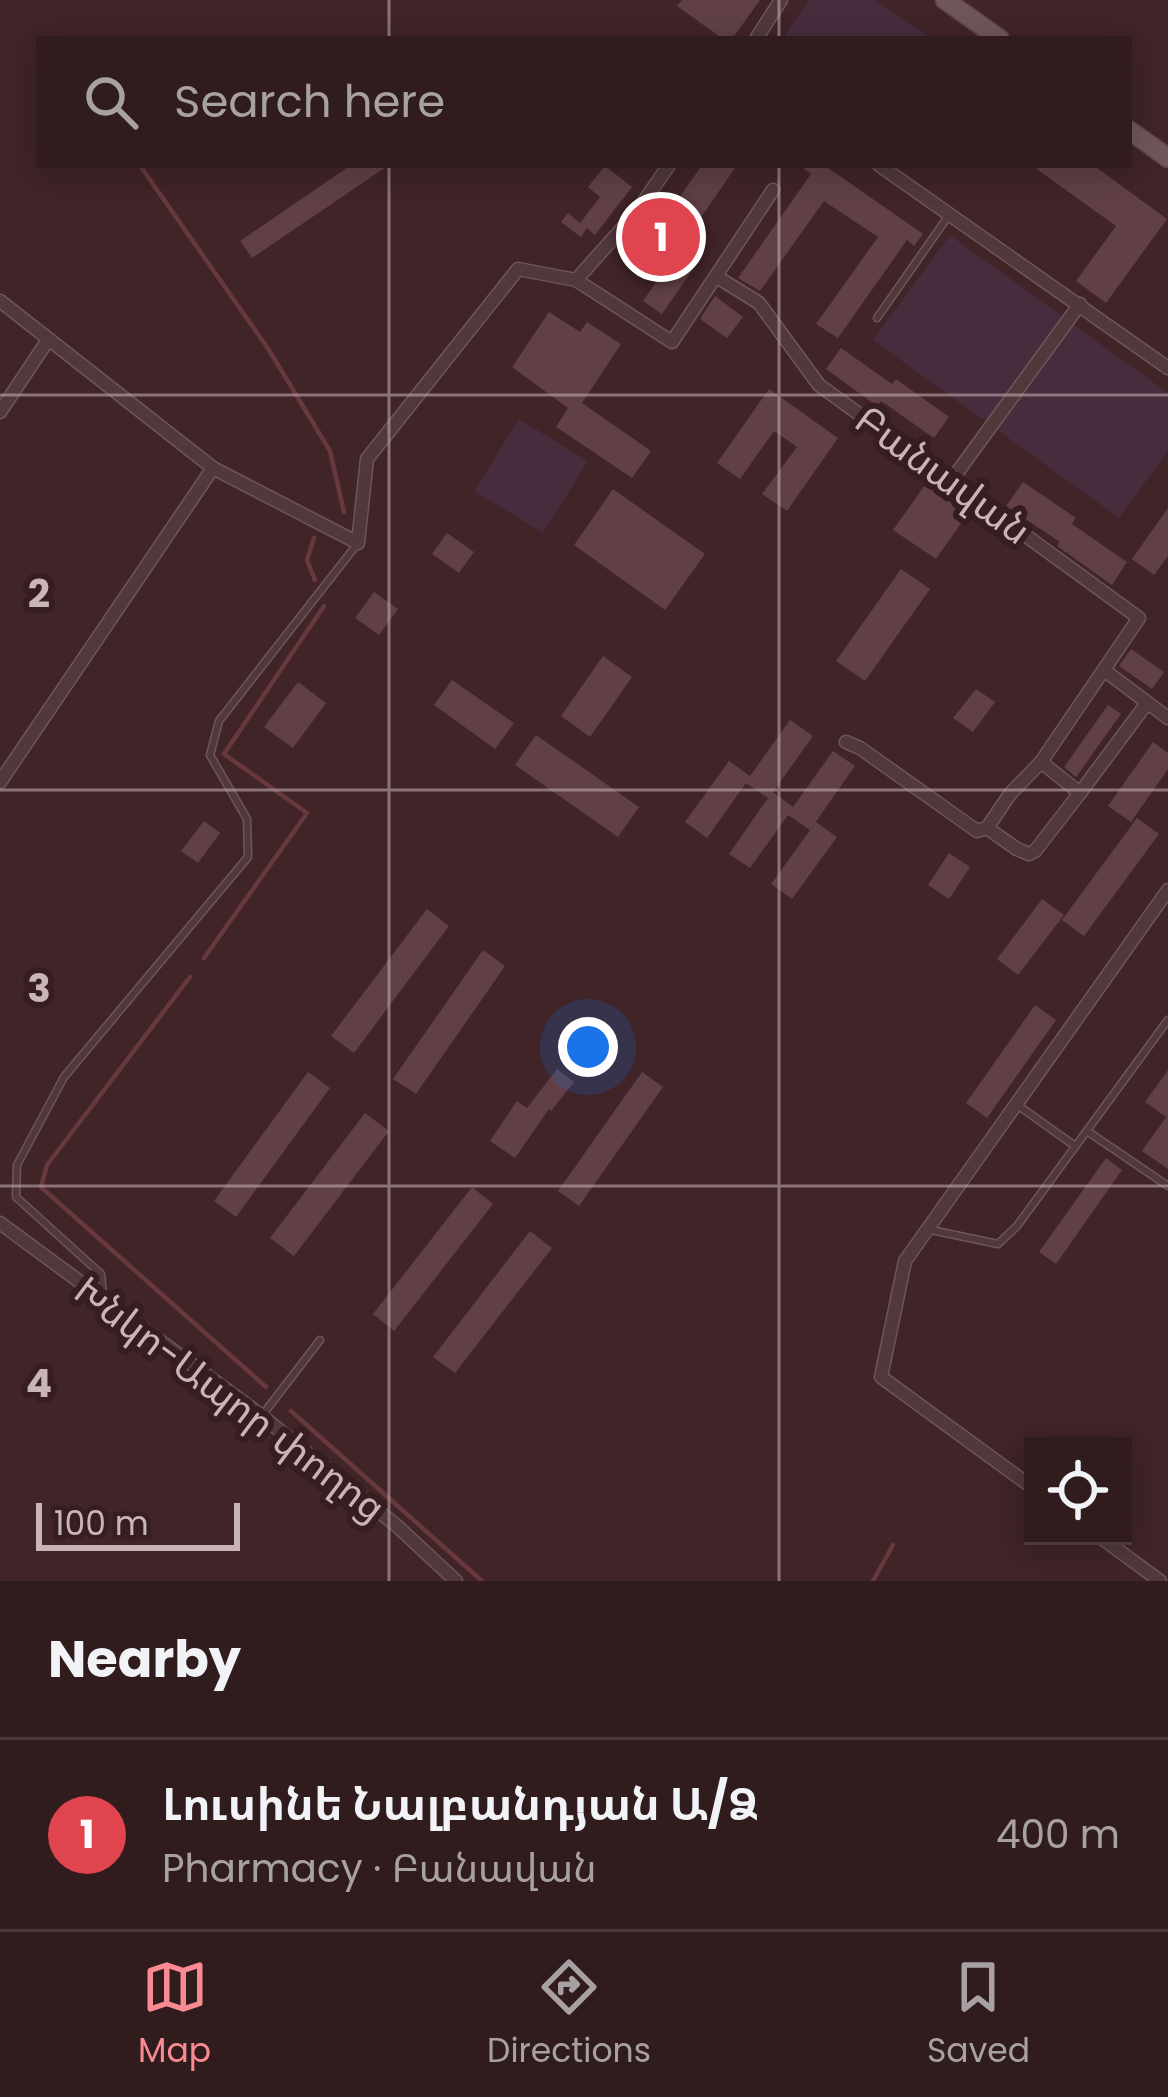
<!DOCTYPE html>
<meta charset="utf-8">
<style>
body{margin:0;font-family:Poppins,"Noto Sans Armenian",sans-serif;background:#3c282a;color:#f1f3f6}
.controls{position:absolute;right:36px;bottom:36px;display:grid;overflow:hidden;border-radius:0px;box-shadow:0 6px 30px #0003}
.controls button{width:108px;height:108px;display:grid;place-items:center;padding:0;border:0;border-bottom:3px solid #4b393b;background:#301b1d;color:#f1f3f6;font:60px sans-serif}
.scale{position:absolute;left:36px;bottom:30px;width:204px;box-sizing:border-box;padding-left:12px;border:6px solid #cab5b6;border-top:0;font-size:33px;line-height:42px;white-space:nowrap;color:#cab5b6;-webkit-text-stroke:9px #351d20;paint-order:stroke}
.you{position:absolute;left:588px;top:1047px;width:42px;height:42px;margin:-30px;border:9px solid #fff;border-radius:50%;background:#1a73e8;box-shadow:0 0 0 18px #1a73e833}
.badge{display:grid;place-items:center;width:78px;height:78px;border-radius:50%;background:#fa8a92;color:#fff;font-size:39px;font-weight:700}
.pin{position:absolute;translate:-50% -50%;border:6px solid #fff;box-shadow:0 3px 12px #0006}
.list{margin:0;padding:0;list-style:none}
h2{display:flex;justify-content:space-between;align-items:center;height:156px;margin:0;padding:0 48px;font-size:51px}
h2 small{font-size:39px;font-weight:400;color:#a8a1a4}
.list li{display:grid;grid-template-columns:78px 1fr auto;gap:36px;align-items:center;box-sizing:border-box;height:192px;padding:0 48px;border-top:3px solid #4b393b}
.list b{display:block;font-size:45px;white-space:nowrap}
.list p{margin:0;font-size:39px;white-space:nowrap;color:#a8a1a4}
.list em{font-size:39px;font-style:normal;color:#a8a1a4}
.icon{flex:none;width:66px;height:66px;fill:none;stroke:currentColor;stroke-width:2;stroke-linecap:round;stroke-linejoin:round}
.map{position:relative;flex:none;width:1168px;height:1581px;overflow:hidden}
.search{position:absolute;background:#301b1d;box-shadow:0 6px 30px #0003;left:36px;right:36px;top:36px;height:132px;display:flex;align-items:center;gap:30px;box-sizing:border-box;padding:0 42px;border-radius:0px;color:#a8a1a4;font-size:45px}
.sheet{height:348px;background:#301b1d}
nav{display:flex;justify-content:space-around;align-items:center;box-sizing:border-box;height:168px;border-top:3px solid #4b393b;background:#301b1d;font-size:33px;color:#a8a1a4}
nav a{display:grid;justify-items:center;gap:6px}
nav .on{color:#fa8a92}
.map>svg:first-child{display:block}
.green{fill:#462c3d}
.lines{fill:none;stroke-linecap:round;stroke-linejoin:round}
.stream{stroke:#67383d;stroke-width:4.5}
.building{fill:#604044}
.service-casing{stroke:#6d5659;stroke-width:9}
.minor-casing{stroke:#6d5659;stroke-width:15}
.primary-casing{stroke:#594244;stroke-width:21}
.service{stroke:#50383b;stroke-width:6}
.minor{stroke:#50383b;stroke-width:12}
.primary{stroke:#705659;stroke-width:18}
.grid{fill:none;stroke:#cab5b6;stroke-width:3;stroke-opacity:0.55}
.labels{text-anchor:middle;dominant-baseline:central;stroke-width:12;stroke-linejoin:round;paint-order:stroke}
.street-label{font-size:39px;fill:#cab5b6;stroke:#351d20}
.grid-label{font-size:39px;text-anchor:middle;font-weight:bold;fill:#cab5b6;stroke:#351d20;stroke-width:12;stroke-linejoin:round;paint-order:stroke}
</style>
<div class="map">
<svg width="1168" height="1581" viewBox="0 0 1168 1581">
<rect width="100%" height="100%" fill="#402427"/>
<g class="green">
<path d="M809,0H875L933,39H782Z"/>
<path d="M950,235L1168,393V451L1119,518L873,340Z"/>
<path d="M519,419L588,461L543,533L474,491Z"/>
</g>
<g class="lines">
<g class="stream">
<path d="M141,167L269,350L330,451L344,512"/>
<path d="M314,538L307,560L315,580"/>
<path d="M204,958L307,813L224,754L324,606"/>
<path d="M190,977L47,1165L41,1187L266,1387"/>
<path d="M291,1411L482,1581"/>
<path d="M873,1581L893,1545"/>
</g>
</g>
<g class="building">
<path d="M682,0H760L732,39H723L677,6Z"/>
<path d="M351,165H389L252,258L240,241Z"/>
<path d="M702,165H737L684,242L661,224Z"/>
<path d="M799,165H824L923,234L914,246L907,240L838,338L816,324L878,237L824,201L760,291L738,278L811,174Z"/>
<path d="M1031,165H1093L1167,219L1106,303L1076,281L1116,226Z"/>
<path d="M605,166L632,187L595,235L587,228L581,237L561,222L568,213L580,223L600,197L588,187Z"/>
<path d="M684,242L703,255L662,314L643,301Z"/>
<path d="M715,296L743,317L727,338L700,319Z"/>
<path d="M549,312L580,332L587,322L621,344L582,403L651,451L632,478L556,427L568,408L512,367Z"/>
<path d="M841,348L892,384L896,379L949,417L934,438L881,401L877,406L826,369Z"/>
<path d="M769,389L838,438L787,511L762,494L797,447L774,431L740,479L717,463Z"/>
<path d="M930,478L971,509L936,559L893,530Z"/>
<path d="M1023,482L1076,518L1072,524L1127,562L1112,585L1057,546L1060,542L1006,506Z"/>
<path d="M613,489L705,554L665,610L574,545Z"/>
<path d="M1168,508V556L1154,575L1132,559Z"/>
<path d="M447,533L474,552L459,573L432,554Z"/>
<path d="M901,569L930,589L865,681L836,661Z"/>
<path d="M374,592L398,609L379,635L355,618Z"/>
<path d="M1131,649L1164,672L1152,689L1119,666Z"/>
<path d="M603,656L632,677L590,737L561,716Z"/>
<path d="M452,680L514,723L495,749L434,705Z"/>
<path d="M298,682L326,703L293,748L264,727Z"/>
<path d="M976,689L995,702L973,732L953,718Z"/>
<path d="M1108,705L1121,714L1076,777L1064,767Z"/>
<path d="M790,720L813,736L773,792L793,807L833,751L855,766L810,830L788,815L750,868L729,854L768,798L746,783L707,838L685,822L729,761L750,776Z"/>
<path d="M536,735L639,807L618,837L515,765Z"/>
<path d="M1153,742L1168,753V769L1131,822L1108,806Z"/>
<path d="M1137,818L1159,834L1084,936L1062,920Z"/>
<path d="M204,821L220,833L198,863L181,851Z"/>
<path d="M816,822L837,837L792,899L771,884Z"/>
<path d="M949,853L970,867L949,899L928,885Z"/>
<path d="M1042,899L1064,915L1018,975L997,959Z"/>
<path d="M427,909L449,926L354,1053L331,1036Z"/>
<path d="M483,950L505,966L416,1094L393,1079Z"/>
<path d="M1035,1005L1056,1020L987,1118L966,1103Z"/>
<path d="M557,1069L574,1082L551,1111L549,1109L515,1158L490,1141L517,1101L527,1108Z"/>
<path d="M1168,1070V1169L1142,1151L1166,1117L1145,1102Z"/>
<path d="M308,1072L330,1088L236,1217L214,1201Z"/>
<path d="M642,1072L663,1087L579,1206L558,1191Z"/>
<path d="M365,1113L389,1131L294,1256L270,1238Z"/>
<path d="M1106,1158L1122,1170L1056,1264L1039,1252Z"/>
<path d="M472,1187L493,1204L394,1331L373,1314Z"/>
<path d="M530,1231L552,1248L455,1373L433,1357Z"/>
</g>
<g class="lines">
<defs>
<g id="service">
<path d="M877,318L949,215"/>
<path d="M1016,1104L1075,1146"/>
<path d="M1087,1131L1168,1186"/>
<path d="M931,1230L998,1244L1017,1226L1168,1020"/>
<path d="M103,1294L101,1274L16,1197L17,1165L64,1077L248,857L247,819L210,755L219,721L358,543"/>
<path d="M264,1413L320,1340"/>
</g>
<g id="minor">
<path d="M756,39L781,0"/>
<path d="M879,165L1168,368"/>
<path d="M717,277L759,303L819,385L1139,618L1041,762L1080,793L1147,703"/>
<path d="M576,280L636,213L669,165"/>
<path d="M0,301L213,468L358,543L367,459L518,269L576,280L672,342L773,190"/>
<path d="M0,412L48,340"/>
<path d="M951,481L1080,304"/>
<path d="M1104,670L1168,718"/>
<path d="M846,742L860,748L977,831L987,828L1010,794L1041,762"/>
<path d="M0,782L213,468"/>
<path d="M987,828L1017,849L1029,854L1035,851L1080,793"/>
<path d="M0,1223L262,1416L397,1526L456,1581"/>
<path d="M1033,1488L881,1377L905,1261L1168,890"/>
<path d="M1099,1536L1160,1581"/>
</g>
<g id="primary">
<path d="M945,0L1000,39"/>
<path d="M1129,130L1168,158"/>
</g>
</defs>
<use href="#service" class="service-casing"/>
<use href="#minor" class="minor-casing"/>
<use href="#primary" class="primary-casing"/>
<use href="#service" class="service"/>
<use href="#minor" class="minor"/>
<use href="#primary" class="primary"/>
</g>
<path class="grid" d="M389,0V39M779,0V39M389,165V1581M779,165V1581M0,395H1168M0,790H1168M0,1186H1168"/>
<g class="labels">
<g class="street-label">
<text transform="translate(943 475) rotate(36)">Բանավան</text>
<text transform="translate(230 1399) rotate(37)">Խնկո-Ապոր փողոց</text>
</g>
</g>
<g class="grid-label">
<text x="39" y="607">2</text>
<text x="39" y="1002">3</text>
<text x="39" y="1397">4</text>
</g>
</svg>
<div class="controls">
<button><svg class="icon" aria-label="locate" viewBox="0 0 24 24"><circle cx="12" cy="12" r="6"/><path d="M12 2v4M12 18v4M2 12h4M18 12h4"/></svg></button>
</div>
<div class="scale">100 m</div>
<div class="you"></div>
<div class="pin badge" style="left:661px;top:237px;background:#e0444e">1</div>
<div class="search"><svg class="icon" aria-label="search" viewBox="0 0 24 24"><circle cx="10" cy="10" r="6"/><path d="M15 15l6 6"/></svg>Search here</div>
</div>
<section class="sheet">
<h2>Nearby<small></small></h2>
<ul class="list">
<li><span class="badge" style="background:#e0444e">1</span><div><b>Լուսինե Նալբանդյան Ա/Ձ</b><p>Pharmacy · Բանավան</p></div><em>400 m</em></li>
</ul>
</section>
<nav>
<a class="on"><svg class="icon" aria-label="map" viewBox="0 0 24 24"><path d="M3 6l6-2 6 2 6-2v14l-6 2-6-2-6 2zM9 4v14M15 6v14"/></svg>Map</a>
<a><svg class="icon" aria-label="directions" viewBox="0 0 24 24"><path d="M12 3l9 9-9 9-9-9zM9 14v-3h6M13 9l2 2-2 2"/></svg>Directions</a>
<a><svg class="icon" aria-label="saved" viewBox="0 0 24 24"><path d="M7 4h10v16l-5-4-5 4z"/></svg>Saved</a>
</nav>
